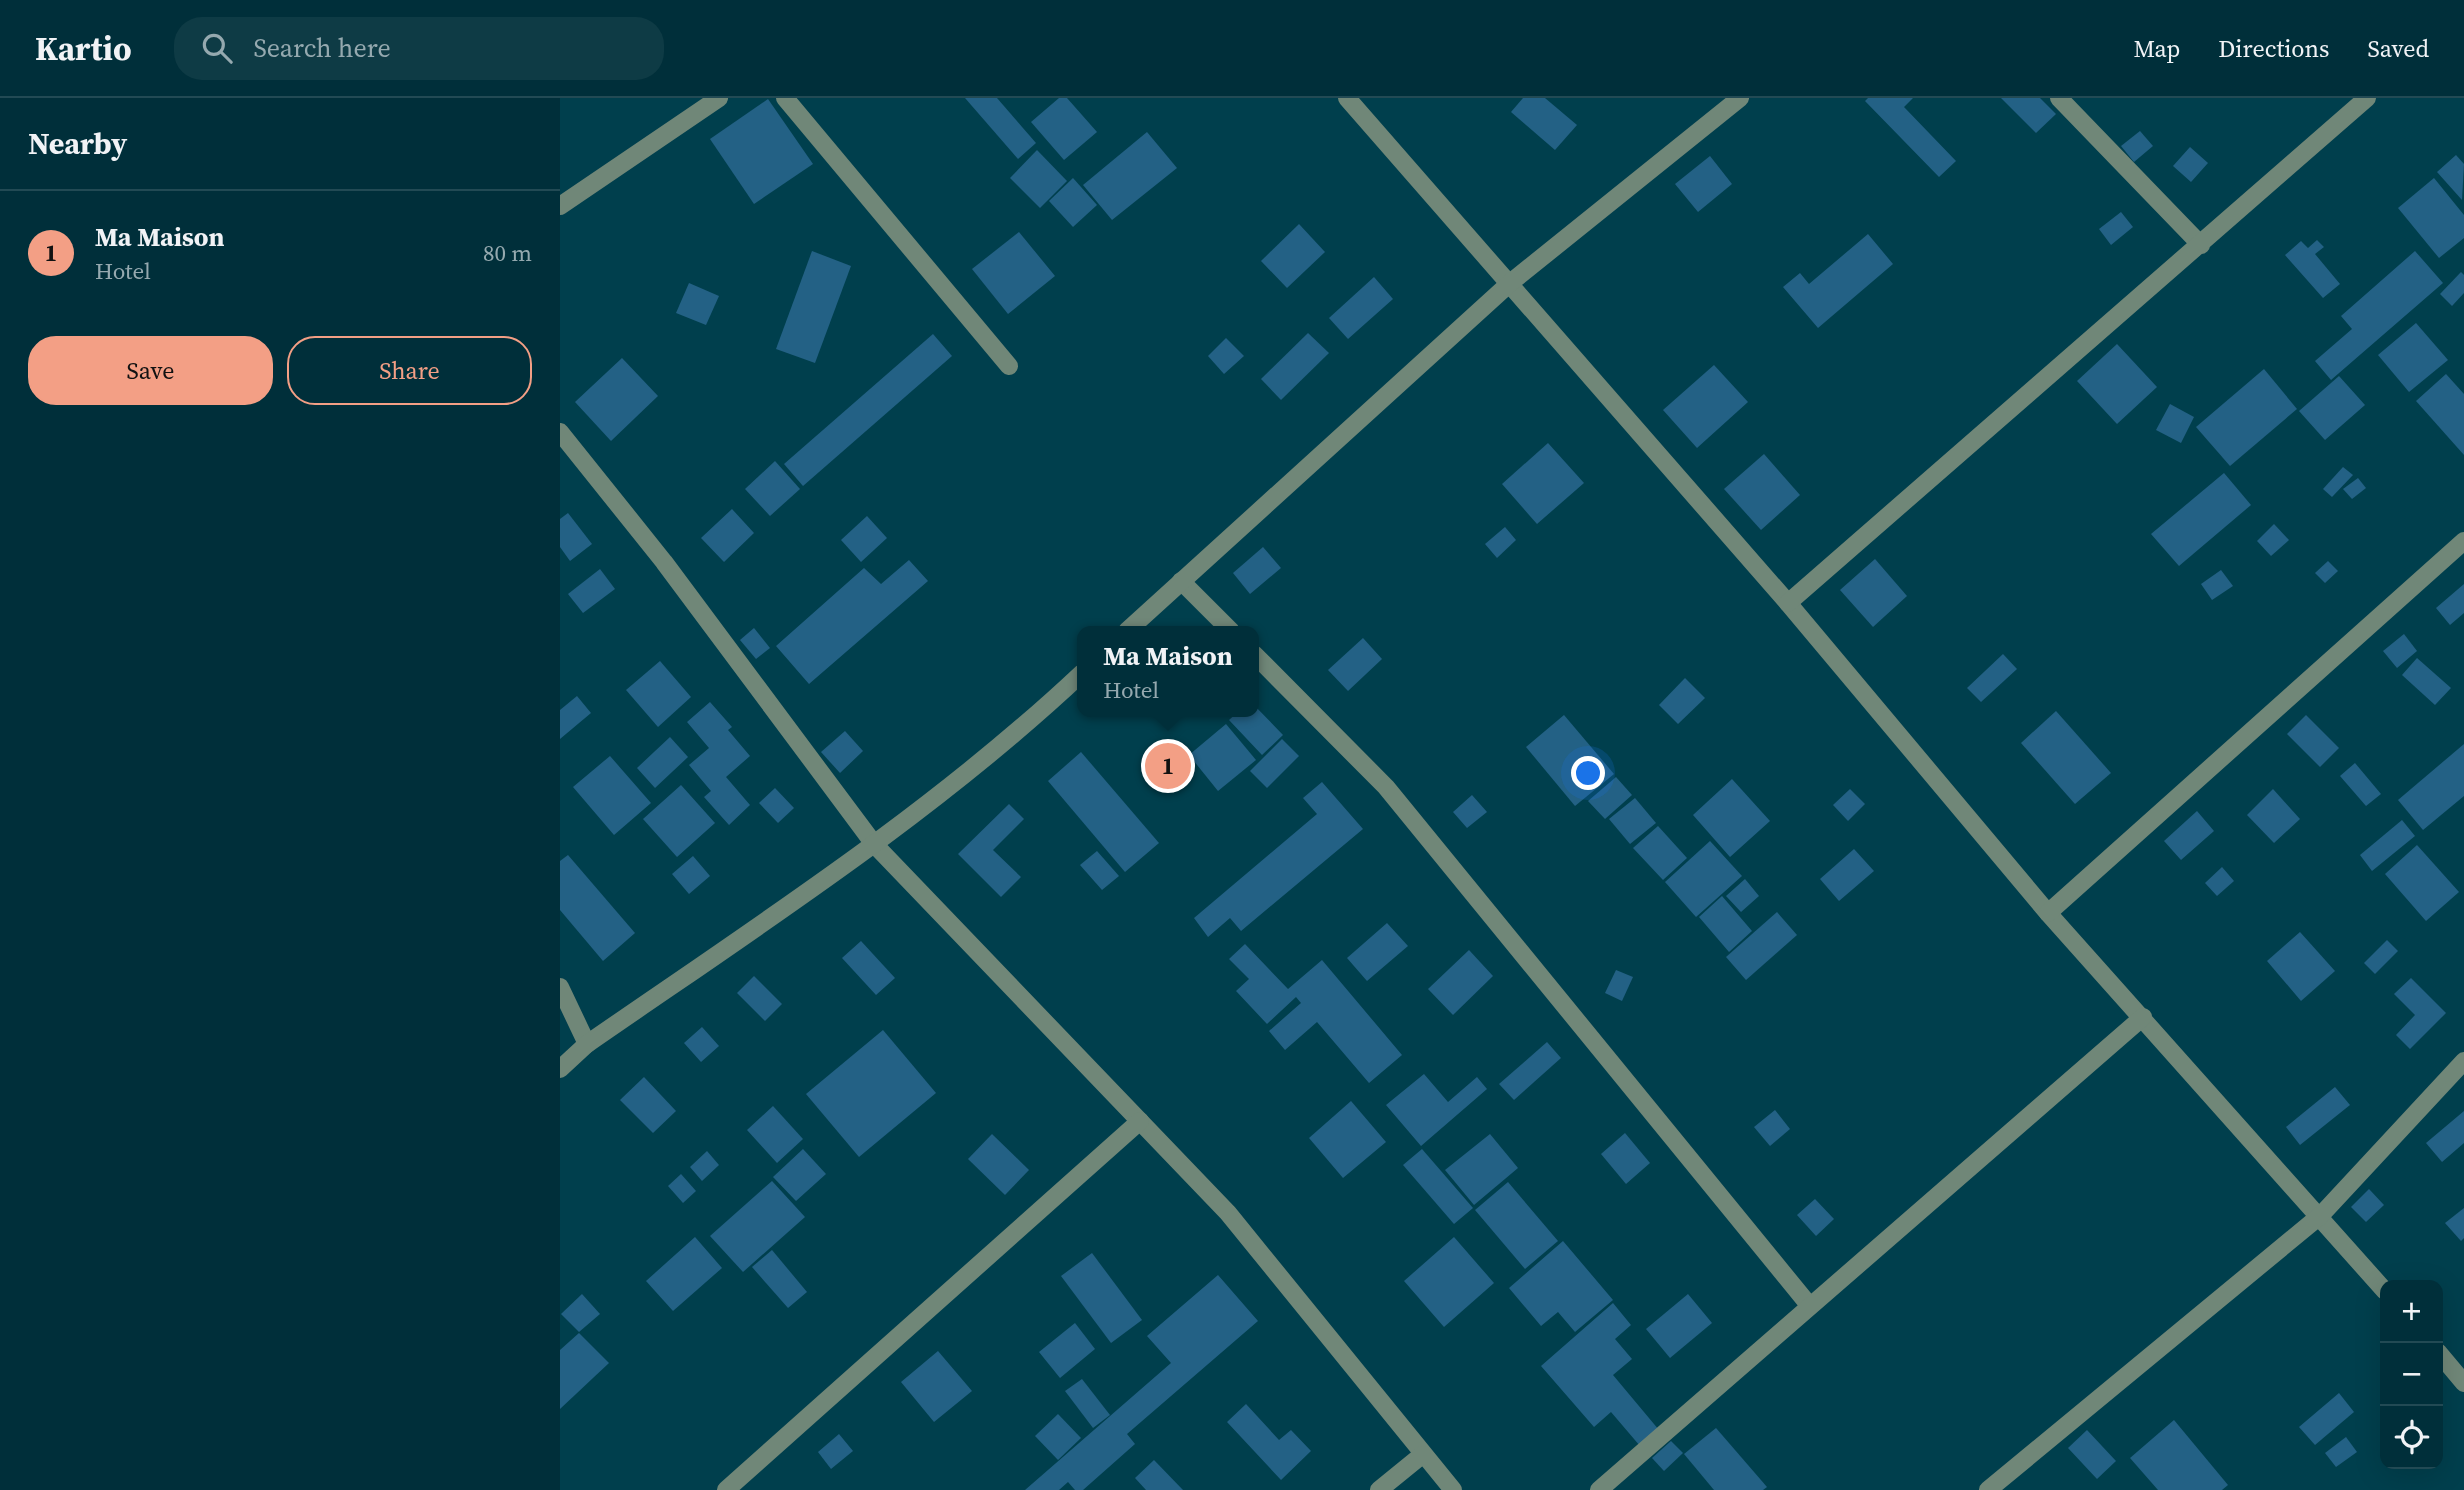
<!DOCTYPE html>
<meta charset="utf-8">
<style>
body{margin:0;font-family:"Source Serif 4",serif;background:#0e3b45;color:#f1f3f6}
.controls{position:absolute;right:21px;bottom:21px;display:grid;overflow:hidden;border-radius:14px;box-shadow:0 7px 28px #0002}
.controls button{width:63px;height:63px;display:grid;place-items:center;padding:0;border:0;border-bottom:2px solid #224a54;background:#002f3a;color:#f1f3f6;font:35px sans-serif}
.you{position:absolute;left:1029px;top:676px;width:24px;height:24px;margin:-18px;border:5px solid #fff;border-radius:50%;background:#1a73e8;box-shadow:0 0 0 10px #1a73e833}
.badge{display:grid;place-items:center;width:46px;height:46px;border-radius:50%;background:#f39f85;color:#111;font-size:23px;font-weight:700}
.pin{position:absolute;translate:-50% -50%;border:4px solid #fff;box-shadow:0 2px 7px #0006}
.popup{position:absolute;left:517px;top:528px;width:182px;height:91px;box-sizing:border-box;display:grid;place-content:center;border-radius:14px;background:#002f3a;filter:drop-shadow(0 2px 5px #0005);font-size:23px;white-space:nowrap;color:#95a9af}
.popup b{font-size:26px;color:#f1f3f6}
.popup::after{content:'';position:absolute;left:50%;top:100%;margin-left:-14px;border:14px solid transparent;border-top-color:#002f3a}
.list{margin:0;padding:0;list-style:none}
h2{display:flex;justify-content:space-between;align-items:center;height:91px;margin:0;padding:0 28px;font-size:30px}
h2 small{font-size:23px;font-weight:400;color:#95a9af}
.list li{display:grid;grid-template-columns:46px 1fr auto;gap:21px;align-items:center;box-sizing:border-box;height:126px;padding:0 28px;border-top:2px solid #224a54}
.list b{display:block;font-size:26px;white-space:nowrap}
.list p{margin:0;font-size:23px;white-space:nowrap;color:#95a9af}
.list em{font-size:23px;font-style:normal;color:#95a9af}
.actions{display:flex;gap:14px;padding:21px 28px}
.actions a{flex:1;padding:16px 0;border:2px solid #f39f85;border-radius:28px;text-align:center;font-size:24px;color:#f39f85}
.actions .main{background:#f39f85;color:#111}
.icon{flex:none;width:38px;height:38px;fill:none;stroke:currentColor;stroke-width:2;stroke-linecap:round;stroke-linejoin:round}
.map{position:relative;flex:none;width:1904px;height:1392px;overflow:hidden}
header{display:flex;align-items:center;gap:42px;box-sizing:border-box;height:98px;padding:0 35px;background:#002f3a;border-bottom:2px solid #224a54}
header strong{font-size:33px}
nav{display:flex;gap:38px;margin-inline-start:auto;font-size:24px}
.search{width:490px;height:63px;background:#0e3b45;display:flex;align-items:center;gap:18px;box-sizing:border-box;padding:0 24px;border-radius:28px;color:#95a9af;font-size:26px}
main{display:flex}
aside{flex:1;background:#002f3a}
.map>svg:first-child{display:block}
.building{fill:#236185}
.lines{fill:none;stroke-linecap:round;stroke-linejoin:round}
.minor{stroke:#708778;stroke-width:18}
</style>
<header>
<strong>Kartio</strong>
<div class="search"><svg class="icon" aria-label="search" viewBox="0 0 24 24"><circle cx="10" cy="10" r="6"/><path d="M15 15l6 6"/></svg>Search here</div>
<nav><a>Map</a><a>Directions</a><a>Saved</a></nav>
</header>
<main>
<aside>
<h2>Nearby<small></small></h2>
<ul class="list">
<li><span class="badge">1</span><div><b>Ma Maison</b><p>Hotel</p></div><em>80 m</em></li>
</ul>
<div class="actions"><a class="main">Save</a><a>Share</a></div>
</aside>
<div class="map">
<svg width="1904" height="1392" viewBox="0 0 1904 1392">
<rect width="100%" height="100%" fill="#003f4d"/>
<g class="building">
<path d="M405,0H437L476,45L458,61Z"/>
<path d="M499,0H507L537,34L504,62L471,24Z"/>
<path d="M963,0H985L1017,27L995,52L951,14Z"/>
<path d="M1308,0H1353L1344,9L1396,63L1379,79L1305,3Z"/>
<path d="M1441,0H1480L1496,16L1476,35Z"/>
<path d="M208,1L253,66L194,106L150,41Z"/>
<path d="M1580,33L1593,48L1574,64L1561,48Z"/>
<path d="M587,34L617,70L552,122L523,87Z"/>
<path d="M1630,49L1648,65L1631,84L1613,68Z"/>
<path d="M477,52L507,83L480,110L450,80Z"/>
<path d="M1896,57L1904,66L1902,102L1877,74Z"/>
<path d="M1150,58L1172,86L1138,114L1115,86Z"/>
<path d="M513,80L537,107L513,129L489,103Z"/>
<path d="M1874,80L1904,117V140L1879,160L1838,110Z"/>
<path d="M1561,114L1573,129L1551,147L1539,131Z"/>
<path d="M739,126L765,154L727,190L701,163Z"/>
<path d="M459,134L495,178L448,216L412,171Z"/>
<path d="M1308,136L1333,166L1258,230L1223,189L1240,175L1249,186Z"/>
<path d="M1757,142L1764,149L1755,156L1780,186L1763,200L1725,157L1741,143L1748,150Z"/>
<path d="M252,153L291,168L255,265L216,251Z"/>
<path d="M1855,153L1883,185L1771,282L1755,263L1792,231L1781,218Z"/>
<path d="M1901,174L1904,177V195L1892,208L1880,196Z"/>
<path d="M814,179L833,201L788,241L769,220Z"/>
<path d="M129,185L159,198L146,227L116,215Z"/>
<path d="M1856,225L1888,262L1849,294L1818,257Z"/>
<path d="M748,235L769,255L721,302L701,281Z"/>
<path d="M373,236L392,258L243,388L224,366Z"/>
<path d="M666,240L684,258L664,276L648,258Z"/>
<path d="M1557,246L1597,289L1557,326L1517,283Z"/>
<path d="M62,260L98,298L51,343L15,304Z"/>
<path d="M1154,267L1188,304L1137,350L1103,312Z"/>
<path d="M1704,271L1737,311L1670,368L1636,329Z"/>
<path d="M1886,276L1904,296V357L1856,303Z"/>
<path d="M1779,278L1805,307L1765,342L1739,313Z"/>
<path d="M1610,306L1634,319L1621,345L1596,332Z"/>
<path d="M988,345L1024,385L977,426L942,386Z"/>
<path d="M1204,356L1240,397L1201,432L1164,391Z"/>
<path d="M215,363L240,391L210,418L185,391Z"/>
<path d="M1783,369L1793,377L1772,399L1763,391Z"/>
<path d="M1664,375L1691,407L1619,468L1591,436Z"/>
<path d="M1798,380L1806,390L1792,401L1783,391Z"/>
<path d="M172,411L194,435L164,464L141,440Z"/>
<path d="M8,415L32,446L10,463L0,449V421Z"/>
<path d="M307,418L327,440L301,464L281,442Z"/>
<path d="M1714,426L1729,442L1711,458L1697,443Z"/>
<path d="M945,429L956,442L937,460L925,446Z"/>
<path d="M703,449L721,470L690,496L673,475Z"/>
<path d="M1315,461L1347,498L1313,529L1280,492Z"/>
<path d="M349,462L368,483L249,586L216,548L304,470L321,486Z"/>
<path d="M1768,463L1778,473L1765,485L1755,475Z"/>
<path d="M40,471L55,491L23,515L8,496Z"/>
<path d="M1661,472L1673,488L1652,502L1641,486Z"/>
<path d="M1904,486V515L1890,527L1876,510Z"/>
<path d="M194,530L210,550L196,561L180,542Z"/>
<path d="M1844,536L1857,553L1837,570L1823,553Z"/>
<path d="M803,540L822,561L788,593L768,572Z"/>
<path d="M1443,556L1457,571L1421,604L1407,590Z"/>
<path d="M1857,560L1891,590L1875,607L1842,577Z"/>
<path d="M100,563L131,599L98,629L66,592Z"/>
<path d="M1125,580L1145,600L1118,626L1099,607Z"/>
<path d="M17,598L31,615L0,641V612Z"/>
<path d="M150,604L172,629L168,632L190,658L166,679L190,707L169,727L144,699L151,693L129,667L149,650L127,624Z"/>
<path d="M694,607L723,637L702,657L669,622L678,614H694Z"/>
<path d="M1496,613L1551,675L1515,706L1461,645Z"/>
<path d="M1004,617L1054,676L1015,708L966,649Z"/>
<path d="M1746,617L1779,650L1760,669L1727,636Z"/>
<path d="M666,626L696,662L658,693L629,657Z"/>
<path d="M285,633L303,653L280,675L261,654Z"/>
<path d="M110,639L128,659L95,690L77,670Z"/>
<path d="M722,641L739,658L707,690L690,673Z"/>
<path d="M1904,646V698L1863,732L1838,702Z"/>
<path d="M521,654L599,745L565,774L488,683Z"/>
<path d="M50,658L91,705L54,737L13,689Z"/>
<path d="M1795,665L1821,696L1806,708L1780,678Z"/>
<path d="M1056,679L1072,697L1045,721L1028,703Z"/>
<path d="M1172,681L1210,723L1170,759L1133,717Z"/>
<path d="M762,684L803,731L681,833L670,820L648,839L634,820L757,716L743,700Z"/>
<path d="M121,687L155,725L117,759L83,721Z"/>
<path d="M215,690L234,710L218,725L199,705Z"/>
<path d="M1290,691L1305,706L1288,723L1273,707Z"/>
<path d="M1713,691L1740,721L1714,745L1687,717Z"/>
<path d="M912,697L927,714L907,730L893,714Z"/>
<path d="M1075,700L1096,725L1070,746L1049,721Z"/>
<path d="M449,706L464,721L433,752L461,779L441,799L398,756Z"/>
<path d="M1637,713L1654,733L1621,762L1604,743Z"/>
<path d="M1842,722L1855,738L1812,773L1800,757Z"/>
<path d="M1098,728L1127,760L1103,782L1073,750Z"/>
<path d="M1150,743L1182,778L1136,819L1105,784Z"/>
<path d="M1857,747L1899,794L1866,823L1825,776Z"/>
<path d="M1294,751L1314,773L1279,803L1260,781Z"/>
<path d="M537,753L559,778L542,792L520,767Z"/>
<path d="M8,757L75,835L43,863L0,812V763Z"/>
<path d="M133,758L150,778L129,796L112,776Z"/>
<path d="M1662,769L1674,783L1657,798L1645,785Z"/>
<path d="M1185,781L1199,798L1181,814L1166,798Z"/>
<path d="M1162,798L1192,833L1169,854L1139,819Z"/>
<path d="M1217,814L1237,837L1186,882L1166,859Z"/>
<path d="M827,825L848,848L807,883L787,860Z"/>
<path d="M1740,834L1775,873L1741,903L1707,863Z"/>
<path d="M1827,842L1838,853L1815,876L1804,865Z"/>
<path d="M301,843L335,880L316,897L282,860Z"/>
<path d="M685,846L728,891L762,862L842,957L809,985L757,924L725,952L709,933L741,905L736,899L707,926L676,893L689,881L669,861Z"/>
<path d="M909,852L933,878L893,917L868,891Z"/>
<path d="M1056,872L1073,879L1062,903L1045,895Z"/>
<path d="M194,878L222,906L205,923L177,895Z"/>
<path d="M1851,880L1886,915L1850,951L1836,937L1855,917L1834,896Z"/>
<path d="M142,929L159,948L141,964L124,945Z"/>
<path d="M323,932L376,995L299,1059L246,996Z"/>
<path d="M987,944L1001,960L954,1002L939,986Z"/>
<path d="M864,976L888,1004L917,979L927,991L861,1048L826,1007Z"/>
<path d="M84,979L116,1013L93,1035L60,1002Z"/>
<path d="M1775,989L1790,1007L1740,1047L1726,1029Z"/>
<path d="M791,1003L826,1044L783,1080L749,1040Z"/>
<path d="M213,1008L243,1041L217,1065L187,1032Z"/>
<path d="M1215,1012L1230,1031L1210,1048L1194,1029Z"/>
<path d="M1904,1013V1045L1882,1064L1866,1045Z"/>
<path d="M1065,1035L1090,1065L1066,1086L1041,1056Z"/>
<path d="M432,1036L469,1072L445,1097L408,1061Z"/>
<path d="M930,1036L958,1070L914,1107L885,1072Z"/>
<path d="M243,1051L266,1076L236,1103L213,1079Z"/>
<path d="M862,1051L913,1110L894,1126L843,1067Z"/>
<path d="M147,1053L159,1067L142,1083L130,1069Z"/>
<path d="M121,1076L136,1093L123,1105L108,1088Z"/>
<path d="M212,1083L245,1119L183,1174L150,1138Z"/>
<path d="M948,1084L998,1143L965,1171L915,1112Z"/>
<path d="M1809,1091L1824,1107L1806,1124L1791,1109Z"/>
<path d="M1255,1101L1274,1121L1256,1138L1237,1117Z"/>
<path d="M1904,1110V1140L1901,1143L1885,1125Z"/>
<path d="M135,1139L162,1170L113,1213L86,1183Z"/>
<path d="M894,1139L934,1185L884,1229L844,1183Z"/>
<path d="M1003,1143L1053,1202L1015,1234L998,1214L981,1228L949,1190Z"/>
<path d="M212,1152L247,1194L228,1210L192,1169Z"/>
<path d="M532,1155L582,1222L551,1245L501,1178Z"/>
<path d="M658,1177L698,1223L567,1336L575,1346L523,1392H515L508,1384L499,1392H465L611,1265L587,1238Z"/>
<path d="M22,1196L40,1216L19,1234L1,1216Z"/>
<path d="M1128,1196L1152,1225L1110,1260L1086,1231Z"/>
<path d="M1053,1205L1071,1227L1055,1241L1072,1261L1053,1277L1099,1332L1080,1348L1051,1314L1034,1329L981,1268Z"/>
<path d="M515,1225L535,1251L500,1280L479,1254Z"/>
<path d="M19,1235L49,1265L0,1311V1252Z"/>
<path d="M378,1253L412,1293L374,1324L341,1284Z"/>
<path d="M522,1281L550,1317L533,1330L505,1293Z"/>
<path d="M1779,1295L1794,1314L1755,1347L1739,1329Z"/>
<path d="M686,1306L719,1342L731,1332L751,1353L721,1382L667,1324Z"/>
<path d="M498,1316L521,1340L498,1362L475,1338Z"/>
<path d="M1614,1322L1668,1387L1662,1392H1598L1570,1360Z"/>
<path d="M1156,1330L1207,1389L1203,1392H1154L1124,1356Z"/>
<path d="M1527,1332L1556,1363L1537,1381L1508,1350Z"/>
<path d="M279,1336L293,1353L271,1371L258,1354Z"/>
<path d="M1786,1339L1797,1354L1776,1369L1765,1355Z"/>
<path d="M1111,1343L1123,1355L1104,1373L1092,1360Z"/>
<path d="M594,1362L623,1392H586L575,1380Z"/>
</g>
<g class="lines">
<g class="minor">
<path d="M225,0L449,268"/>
<path d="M787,0L1228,505L1488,815L1825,1193"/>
<path d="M1499,0L1641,147"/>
<path d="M0,108L159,0"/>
<path d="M0,334L104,464L314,746L668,1115L893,1392"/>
<path d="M621,483L671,533"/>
<path d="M1228,505L1807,0"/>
<path d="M567,533L950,185L1180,0"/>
<path d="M694,556L826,689L1249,1207"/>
<path d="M1488,815L1904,443"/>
<path d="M0,889L27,946"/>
<path d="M0,971L27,946C196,829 372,716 522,575"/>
<path d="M1878,1254L1904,1285"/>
<path d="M166,1392L580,1023"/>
<path d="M819,1392L862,1357"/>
<path d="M1039,1392L1583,919"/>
<path d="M1428,1392L1761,1117L1904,963"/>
</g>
</g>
</svg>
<div class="controls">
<button>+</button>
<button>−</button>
<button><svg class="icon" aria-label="locate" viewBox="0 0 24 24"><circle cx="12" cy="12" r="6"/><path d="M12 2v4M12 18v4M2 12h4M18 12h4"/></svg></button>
</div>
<div class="you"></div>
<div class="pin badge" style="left:608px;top:668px">1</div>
<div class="popup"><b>Ma Maison</b>Hotel</div>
</div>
</main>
